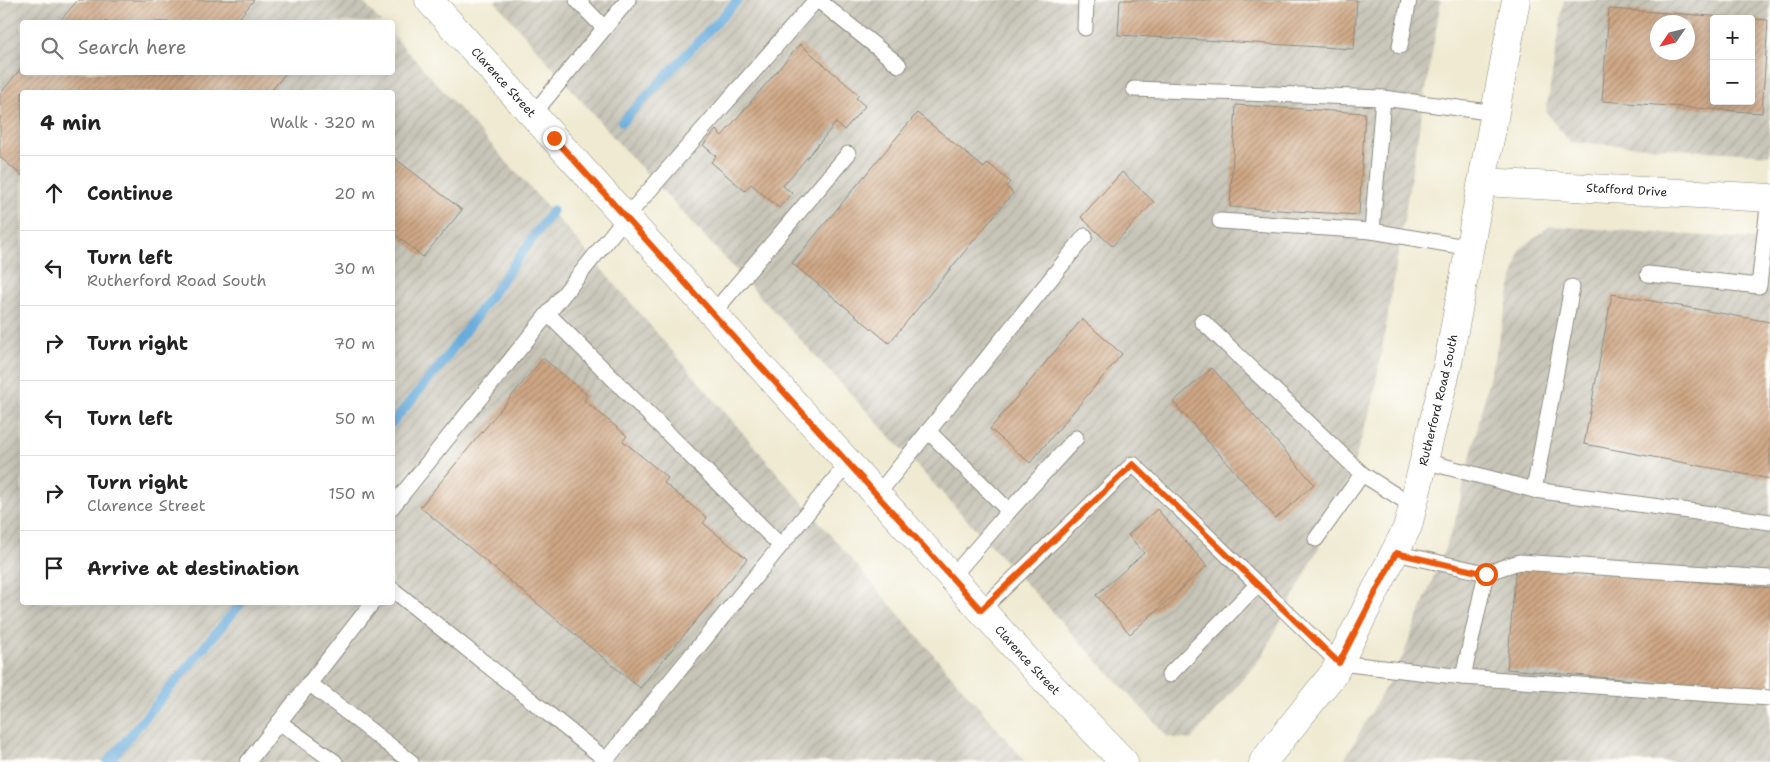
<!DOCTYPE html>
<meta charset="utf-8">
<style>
body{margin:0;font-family:"Shantell Sans",sans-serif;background:#f6f6f6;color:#222}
.controls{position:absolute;right:15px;top:15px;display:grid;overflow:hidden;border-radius:5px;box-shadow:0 2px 12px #0003}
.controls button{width:45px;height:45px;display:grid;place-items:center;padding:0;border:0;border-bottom:1px solid #e0e0e0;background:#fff;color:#222;font:25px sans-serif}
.compass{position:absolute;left:1650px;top:15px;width:45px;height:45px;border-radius:50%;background:#fff;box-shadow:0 2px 12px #0003;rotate:235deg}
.stop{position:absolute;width:15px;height:15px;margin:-11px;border:4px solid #ea580c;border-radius:50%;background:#fff}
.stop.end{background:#ea580c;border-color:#fff;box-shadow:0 1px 5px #0008}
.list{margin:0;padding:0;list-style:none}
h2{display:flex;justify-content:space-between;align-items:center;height:65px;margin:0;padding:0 20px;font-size:21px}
h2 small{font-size:16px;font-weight:400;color:#767676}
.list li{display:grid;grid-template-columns:32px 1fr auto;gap:15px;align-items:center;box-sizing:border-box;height:75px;padding:0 20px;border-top:1px solid #e0e0e0}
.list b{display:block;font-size:19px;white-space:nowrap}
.list p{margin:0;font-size:16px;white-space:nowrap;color:#767676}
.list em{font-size:16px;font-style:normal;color:#767676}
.icon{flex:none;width:28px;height:28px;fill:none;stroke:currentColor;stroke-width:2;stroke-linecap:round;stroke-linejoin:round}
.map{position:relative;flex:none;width:1770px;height:762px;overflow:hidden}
.search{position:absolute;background:#fff;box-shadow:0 2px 12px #0003;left:20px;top:20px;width:375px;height:55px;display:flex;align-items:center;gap:12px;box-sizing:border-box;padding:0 18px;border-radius:5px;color:#767676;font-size:19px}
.panel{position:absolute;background:#fff;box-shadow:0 2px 12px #0003;left:20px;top:90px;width:375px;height:515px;border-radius:5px}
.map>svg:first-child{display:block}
.industrial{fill:url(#industrial-furrows);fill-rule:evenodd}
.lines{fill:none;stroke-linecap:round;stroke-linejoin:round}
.stream{stroke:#67acdd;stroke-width:9}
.building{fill:url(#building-hatch);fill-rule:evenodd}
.lane-casing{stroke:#8d8a7e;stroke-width:17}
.street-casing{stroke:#8d8a7e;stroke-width:29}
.secondary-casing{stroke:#8d8a7e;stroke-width:29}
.lane{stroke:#fff;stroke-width:15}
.street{stroke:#fff;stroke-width:28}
.secondary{stroke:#fff;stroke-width:28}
.route{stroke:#ea580c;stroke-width:6}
.labels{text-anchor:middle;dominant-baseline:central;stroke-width:4;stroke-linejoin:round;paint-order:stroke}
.street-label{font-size:12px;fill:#2b2b2b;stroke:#fdfcf7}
</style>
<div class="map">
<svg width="1770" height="762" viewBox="0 0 1770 762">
<defs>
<pattern id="industrial-furrows" width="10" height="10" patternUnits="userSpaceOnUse" patternTransform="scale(1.25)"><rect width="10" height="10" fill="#c7c5b8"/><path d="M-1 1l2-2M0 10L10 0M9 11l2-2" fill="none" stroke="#aba99e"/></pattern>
<pattern id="building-hatch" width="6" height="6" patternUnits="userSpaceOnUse" patternTransform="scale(1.25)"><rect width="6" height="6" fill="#cfa785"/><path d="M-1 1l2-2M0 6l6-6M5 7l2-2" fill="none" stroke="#a8886d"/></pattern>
</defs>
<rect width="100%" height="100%" fill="#fdfcf7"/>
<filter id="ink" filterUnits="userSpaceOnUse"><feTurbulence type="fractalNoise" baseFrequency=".02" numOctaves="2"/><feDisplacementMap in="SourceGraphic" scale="10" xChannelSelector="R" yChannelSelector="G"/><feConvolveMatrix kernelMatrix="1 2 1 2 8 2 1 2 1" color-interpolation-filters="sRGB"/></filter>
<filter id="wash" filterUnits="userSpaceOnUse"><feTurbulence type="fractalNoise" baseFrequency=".0096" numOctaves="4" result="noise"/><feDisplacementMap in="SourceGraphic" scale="20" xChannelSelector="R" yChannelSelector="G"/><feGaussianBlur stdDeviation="1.12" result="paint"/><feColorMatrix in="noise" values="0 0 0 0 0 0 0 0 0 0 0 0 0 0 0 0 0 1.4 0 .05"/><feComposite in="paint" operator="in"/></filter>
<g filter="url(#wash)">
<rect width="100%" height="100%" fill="#efead1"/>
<g class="industrial">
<path d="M0,0H361L381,22H22V72H392L393,35L569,231L1026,762H0ZM22,92H392V602H22Z"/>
<path d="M494,0H1441L1373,402L1340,507L1263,655L1191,740L1168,737L620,145Z"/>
<path d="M1564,0H1770V155L1570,142L1546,112ZM1714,19H1751V101H1714ZM1658,22H1688V52H1658Z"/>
<path d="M1550,226L1770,240V762H1343L1402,658L1455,522L1520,249Z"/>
</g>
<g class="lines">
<g class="stream">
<path d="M622,122L738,0"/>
<path d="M392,423L440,366L553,210"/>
<path d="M108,762L242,602"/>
</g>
</g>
<g id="blocks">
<g class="building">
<path d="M78,0H254L240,17L247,22H59Z"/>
<path d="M1120,0H1357L1354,49L1118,35Z"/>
<path d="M1609,9L1727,17L1714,19V101H1751V19L1768,20L1762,113L1602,101ZM1658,22H1688V52H1658Z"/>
<path d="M800,44L859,95L856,98L865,106L844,130L836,123L783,186L792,193L779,208L751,184L745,191L711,162L716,156L703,145L716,130L722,136Z"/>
<path d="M22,67V72H287L270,92H22V176L0,157V94Z"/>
<path d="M1236,105L1365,113L1359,215L1230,207Z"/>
<path d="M917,113L984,168L988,163L1010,182L1006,187L1013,193L889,343L792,263Z"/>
<path d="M392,156L462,210L423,257L392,232Z"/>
<path d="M1122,172L1154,202L1112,246L1081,217Z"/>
<path d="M1612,294L1770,322V479L1584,444Z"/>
<path d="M1082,319L1122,354L1030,463L990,429Z"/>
<path d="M543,358L587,395L584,400L627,436L623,441L668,478L664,483L707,518L703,523L747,559L640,688L420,507Z"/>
<path d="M1212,368L1314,484L1276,518L1173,402Z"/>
<path d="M1157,509L1207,566L1130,634L1096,595L1144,553L1128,535Z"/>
<path d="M1516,566L1770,588V692L1507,669Z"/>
</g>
</g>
</g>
<g filter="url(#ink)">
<use href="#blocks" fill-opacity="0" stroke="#8d8a7e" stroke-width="1"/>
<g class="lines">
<defs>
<g id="lane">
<path d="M577,0L604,28"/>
<path d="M818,0L899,65"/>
<path d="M1085,28L1086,0"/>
<path d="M1400,46L1409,0"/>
<path d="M1134,89L1383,98"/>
<path d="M533,114L628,0"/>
<path d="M1220,221L1372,231"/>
<path d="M1471,248L1372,231L1383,98L1496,113"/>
<path d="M1648,274L1759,286L1769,198"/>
<path d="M713,313L848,154"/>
<path d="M548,314L780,545"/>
<path d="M1202,321L1362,474L1413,506"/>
<path d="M928,431L1009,511L952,577"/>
<path d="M1424,461L1534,490L1770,522"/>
<path d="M1534,490L1572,287"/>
<path d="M877,495L1085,236"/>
<path d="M392,507L626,217L816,0"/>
<path d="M1009,511L1076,438"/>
<path d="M1316,539L1362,474"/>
<path d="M1395,553L1486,573L1519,562L1770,578"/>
<path d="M392,589L606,760L848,463"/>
<path d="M981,610L1133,464L1339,663L1463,677L1770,698"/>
<path d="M1169,675L1258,584"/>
<path d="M1463,677L1486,573"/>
<path d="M309,683L411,762"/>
<path d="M279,722L335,762"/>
<path d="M248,762L373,602"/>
</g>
<g id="street">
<path id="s1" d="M429,0L1033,667L1124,762"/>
<path id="s2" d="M1483,182L1770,198"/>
</g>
<g id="secondary">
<path id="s3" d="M1263,762L1334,673L1408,526L1448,363L1516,0"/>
</g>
</defs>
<use href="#lane" class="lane-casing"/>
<use href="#street" class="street-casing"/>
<use href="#secondary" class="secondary-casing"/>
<use href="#lane" class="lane"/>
<use href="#street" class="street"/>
<use href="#secondary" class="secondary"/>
</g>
</g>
<g class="lines" filter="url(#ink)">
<path class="route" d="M554,138L981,610L1133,464L1339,663L1396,553L1486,574"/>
</g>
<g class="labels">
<g class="street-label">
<text stroke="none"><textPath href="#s1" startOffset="111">Clarence Street</textPath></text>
<text stroke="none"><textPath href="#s2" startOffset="144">Stafford Drive</textPath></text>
<text stroke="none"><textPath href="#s3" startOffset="408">Rutherford Road South</textPath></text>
<text stroke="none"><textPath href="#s1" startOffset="891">Clarence Street</textPath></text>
</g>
</g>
</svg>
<div class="controls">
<button>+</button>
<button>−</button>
</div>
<svg class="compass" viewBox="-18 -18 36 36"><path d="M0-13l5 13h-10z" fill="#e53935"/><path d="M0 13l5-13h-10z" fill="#767676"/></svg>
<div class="stop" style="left:1486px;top:574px"></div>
<div class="stop end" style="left:554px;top:138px"></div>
<div class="search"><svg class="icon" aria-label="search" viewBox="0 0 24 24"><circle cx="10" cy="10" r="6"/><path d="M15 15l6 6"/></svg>Search here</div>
<section class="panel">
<h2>4 min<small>Walk · 320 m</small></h2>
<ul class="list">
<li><svg class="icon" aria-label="ahead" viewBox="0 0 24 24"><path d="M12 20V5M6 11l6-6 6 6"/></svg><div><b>Continue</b></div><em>20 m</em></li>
<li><svg class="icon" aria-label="left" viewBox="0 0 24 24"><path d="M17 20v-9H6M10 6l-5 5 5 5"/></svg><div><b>Turn left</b><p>Rutherford Road South</p></div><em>30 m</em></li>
<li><svg class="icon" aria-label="right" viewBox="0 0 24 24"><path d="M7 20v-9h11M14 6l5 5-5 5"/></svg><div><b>Turn right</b></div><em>70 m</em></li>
<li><svg class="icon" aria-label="left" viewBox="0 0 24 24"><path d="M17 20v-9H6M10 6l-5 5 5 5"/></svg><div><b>Turn left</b></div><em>50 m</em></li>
<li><svg class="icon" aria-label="right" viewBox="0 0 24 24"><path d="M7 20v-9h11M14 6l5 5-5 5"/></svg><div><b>Turn right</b><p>Clarence Street</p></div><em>150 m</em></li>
<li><svg class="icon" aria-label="arrive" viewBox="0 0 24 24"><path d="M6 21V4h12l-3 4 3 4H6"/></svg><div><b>Arrive at destination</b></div></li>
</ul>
</section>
</div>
